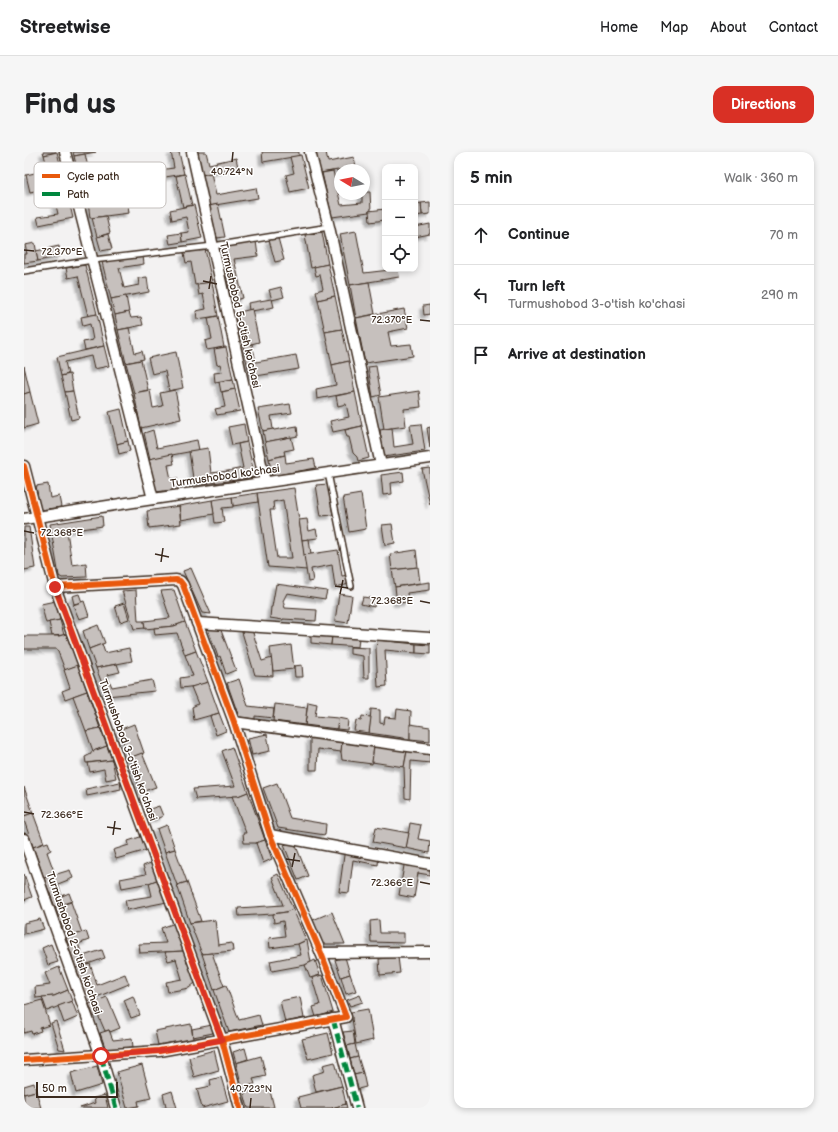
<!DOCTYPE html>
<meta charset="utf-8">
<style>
body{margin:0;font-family:"Balsamiq Sans",sans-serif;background:#f6f6f6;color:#202124}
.controls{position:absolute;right:12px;top:12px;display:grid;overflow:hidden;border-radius:8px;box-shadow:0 2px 6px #0003}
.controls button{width:36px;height:36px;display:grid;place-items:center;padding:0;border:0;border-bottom:1px solid #e0e0e0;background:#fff;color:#202124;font:20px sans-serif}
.compass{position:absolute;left:310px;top:12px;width:36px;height:36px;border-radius:50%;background:#fff;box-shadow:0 2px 6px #0003;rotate:280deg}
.scale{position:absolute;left:12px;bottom:10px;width:82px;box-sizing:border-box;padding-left:4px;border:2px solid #3b2a1e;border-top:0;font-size:11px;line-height:14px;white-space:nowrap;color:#3b2a1e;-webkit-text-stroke:3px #fff;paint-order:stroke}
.stop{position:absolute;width:12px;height:12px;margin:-9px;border:3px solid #d93025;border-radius:50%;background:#fff}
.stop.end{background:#d93025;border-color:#fff;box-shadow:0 1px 4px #0008}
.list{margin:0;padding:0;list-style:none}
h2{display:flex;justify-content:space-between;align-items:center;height:52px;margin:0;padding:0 16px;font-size:17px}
h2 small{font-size:13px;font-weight:400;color:#757577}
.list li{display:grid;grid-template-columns:26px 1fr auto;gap:12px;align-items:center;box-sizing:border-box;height:60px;padding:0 16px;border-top:1px solid #e0e0e0}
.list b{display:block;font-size:15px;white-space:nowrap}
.list p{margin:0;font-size:13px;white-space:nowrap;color:#757577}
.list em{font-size:13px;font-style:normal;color:#757577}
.icon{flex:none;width:22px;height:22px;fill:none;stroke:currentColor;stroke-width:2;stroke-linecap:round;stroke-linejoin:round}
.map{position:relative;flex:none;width:406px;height:956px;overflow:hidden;border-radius:12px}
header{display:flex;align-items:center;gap:24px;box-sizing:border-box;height:56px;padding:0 20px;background:#fff;border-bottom:1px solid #e0e0e0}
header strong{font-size:19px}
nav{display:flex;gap:22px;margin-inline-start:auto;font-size:14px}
.intro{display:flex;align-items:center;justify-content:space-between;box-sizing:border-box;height:96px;padding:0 24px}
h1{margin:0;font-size:28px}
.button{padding:10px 18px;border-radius:12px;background:#d93025;color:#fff;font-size:14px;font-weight:700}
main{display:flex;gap:24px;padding:0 24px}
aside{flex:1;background:#fff;border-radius:12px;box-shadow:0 2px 6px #0003}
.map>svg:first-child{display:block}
.building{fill:#c6c0bd;stroke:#3b2a1e;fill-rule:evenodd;filter:url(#shadow)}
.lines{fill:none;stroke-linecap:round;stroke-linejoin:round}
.lane-casing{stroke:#3b2a1e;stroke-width:8}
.street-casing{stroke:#3b2a1e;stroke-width:13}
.lane{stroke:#fff;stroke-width:5}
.street{stroke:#fff;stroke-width:10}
.quiet{stroke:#00873e;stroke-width:5;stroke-dasharray:10 5;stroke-linecap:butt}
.cycleway-casing{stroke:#fff;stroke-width:8}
.cycleway{stroke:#e8590c;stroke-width:6}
.route{stroke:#d93025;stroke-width:5}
.ticks{fill:none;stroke:#3b2a1e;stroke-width:1.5}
.labels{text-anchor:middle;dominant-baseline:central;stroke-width:3;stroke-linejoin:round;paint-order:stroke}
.street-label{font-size:11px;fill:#3b2a1e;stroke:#fff}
.key{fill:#fff;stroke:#c4bfbc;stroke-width:1}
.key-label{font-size:11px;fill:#3b2a1e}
.ticks-label{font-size:10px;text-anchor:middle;fill:#3b2a1e;stroke:#fff;stroke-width:3;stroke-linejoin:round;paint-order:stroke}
</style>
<header>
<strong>Streetwise</strong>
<nav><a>Home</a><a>Map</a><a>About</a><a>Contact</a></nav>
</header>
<div class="intro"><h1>Find us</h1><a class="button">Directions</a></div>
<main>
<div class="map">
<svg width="406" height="956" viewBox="0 0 406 956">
<defs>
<filter id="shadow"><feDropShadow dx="-3.5" dy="3.5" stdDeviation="1" flood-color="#0004"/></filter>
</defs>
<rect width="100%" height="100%" fill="#f3f2f2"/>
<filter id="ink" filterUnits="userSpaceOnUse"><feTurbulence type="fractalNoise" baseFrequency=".025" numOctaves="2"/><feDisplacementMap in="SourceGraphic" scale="8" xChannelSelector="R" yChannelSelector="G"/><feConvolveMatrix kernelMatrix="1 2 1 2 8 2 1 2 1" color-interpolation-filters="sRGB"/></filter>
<g filter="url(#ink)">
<g class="building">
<path d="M19,0H32L20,3Z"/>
<path d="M33,0L41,32L6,40L2,23L24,18L20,3Z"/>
<path d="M49,0H72L50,4Z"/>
<path d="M147,0H155L160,22L135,26L134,18L150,16Z"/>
<path d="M173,0H182L185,12L212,6L214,15L178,23Z"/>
<path d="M238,0H275V4L239,10Z"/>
<path d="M292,0H302L304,10L330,5L332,15L296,21Z"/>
<path d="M61,2L66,24L94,20L95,29L57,34L50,4Z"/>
<path d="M277,3L285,36L266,40L262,23L270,21L266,5Z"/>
<path d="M309,19L317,53L338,51V42H340V40H346L347,59H345V60L308,65L298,21Z"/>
<path d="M187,21L192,43L232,36L234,46L185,54L178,23Z"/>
<path d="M161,22L168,53L159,55L152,24Z"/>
<path d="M95,29H101L102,40L87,42V47L103,45L105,61L66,66L62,33Z"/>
<path d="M41,32L49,66L15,73L13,65L34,62L30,45L19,48L17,38Z"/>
<path d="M406,50V62L398,63L397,51Z"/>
<path d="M397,51L398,63L391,64V52Z"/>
<path d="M194,52L201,85L193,86L185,54Z"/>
<path d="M170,53L178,86L158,90L157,81L165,80L162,65L148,68L146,58Z"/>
<path d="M361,57V68L346,70L345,59Z"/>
<path d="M82,64L86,81L73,85L68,66Z"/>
<path d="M406,72V82L391,85V75Z"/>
<path d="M332,79L340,121L374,117L375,125L326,133L316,82Z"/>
<path d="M298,80L304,112L287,116L281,83Z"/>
<path d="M157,81L158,90L146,92L144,83Z"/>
<path d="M84,82L88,97L77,99L73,85Z"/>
<path d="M254,86L260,108L251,110L245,88Z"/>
<path d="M232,89L234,104L210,107L219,146L208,149L195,94Z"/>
<path d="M11,91L14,109L0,111V102H3L1,93Z"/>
<path d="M35,94L36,104L14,109L12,99Z"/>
<path d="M181,97L188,130L171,133L167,110L162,111L160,101Z"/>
<path d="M119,104L120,112L95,116L100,136L115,133L114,126L123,125L125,140L87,147L78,110Z"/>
<path d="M304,112L311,144L294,148L292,139L299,137L296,123L292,124L290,115Z"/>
<path d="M61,113L73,162L64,164L54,124L44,126L42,116Z"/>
<path d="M188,130L194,164L173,167L172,159L182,157L179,142L175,143L173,132Z"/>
<path d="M345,130L351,162L332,166L326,133Z"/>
<path d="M257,135L260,145L248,148L245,138Z"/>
<path d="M102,144L105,160L91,163L87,147Z"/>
<path d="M311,144L318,177L301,180L294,148Z"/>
<path d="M247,147H248L250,155L228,159V157L225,158L224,151Z"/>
<path d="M406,153V162L400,163L399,154Z"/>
<path d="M228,157L235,190L219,194L211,161Z"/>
<path d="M380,157L384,176L364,180L367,194L387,192L389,204L341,211L332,166Z"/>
<path d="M105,160L107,166L117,165L119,173L94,178L91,163Z"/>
<path d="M73,162L80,194L61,198L59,190L69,188L66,172L59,174L57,165Z"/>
<path d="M194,164L200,195L183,198L181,189L188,187L184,166Z"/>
<path d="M105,176L111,201L118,199L120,207L102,211L94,178Z"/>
<path d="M318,177L325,209L308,213L301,180Z"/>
<path d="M228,192L232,210L272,203L275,217L226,225L219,194Z"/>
<path d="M80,194L85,214L70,217L67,204L41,210L44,222L37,224L33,205Z"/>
<path d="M202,195L209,227L191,230L190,221L198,220L196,212L193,213L190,197Z"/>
<path d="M152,200L159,236L145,239L141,219L128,222L124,206Z"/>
<path d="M117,208L124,238L110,241L102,211Z"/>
<path d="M325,209L331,240L293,247L292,237L312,233L308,213Z"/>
<path d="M0,214L6,240L0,242Z"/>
<path d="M352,214L357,243L349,245L344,215Z"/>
<path d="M46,222L49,239L41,240L37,224Z"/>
<path d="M209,227L211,237L197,240L195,230Z"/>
<path d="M211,237L216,259L193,263L191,257L201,255L198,240Z"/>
<path d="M126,238L129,256L139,254L136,241L151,238L157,267L117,276L110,241Z"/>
<path d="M49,239L55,266L47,268L41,240Z"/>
<path d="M395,239L397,255L380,257L382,274L360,277L355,245Z"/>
<path d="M6,240L14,272L0,276V242Z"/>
<path d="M331,240L338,274L309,280L306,269L325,265L322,252L314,254L312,244Z"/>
<path d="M266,252L268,261L247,264L249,277L239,279L234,257Z"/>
<path d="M97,257L104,289L93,292L85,260Z"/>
<path d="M220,272L223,290L208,293L204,275Z"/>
<path d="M397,272L401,299L359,305L356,278L368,276L370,295L389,292L386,273Z"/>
<path d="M273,274L274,284L241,290L239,279L249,277L250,278Z"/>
<path d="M338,274L345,306L334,309L333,305L329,301L325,285H323L321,278Z"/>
<path d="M406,275V296L403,276Z"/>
<path d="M129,278L133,296L173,288L175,298L126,307L120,281Z"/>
<path d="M267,285L270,297L260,299L261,303L245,307L241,290Z"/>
<path d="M104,289L106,299L95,302L93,292Z"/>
<path d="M223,290L231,325L205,329L204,319L219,316L214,292Z"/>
<path d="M184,296L187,321L204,319L205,329L170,333L165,299Z"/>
<path d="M148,302L150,312L144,313L147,327L153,326L155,337L132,340L125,307Z"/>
<path d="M261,303L262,311L290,307L292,316L248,324L245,307Z"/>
<path d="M406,316V353L398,317Z"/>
<path d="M379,320L380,329L367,331L368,342L359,343L357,323Z"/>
<path d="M24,332L26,346L35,344L37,355L16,358L12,334Z"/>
<path d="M304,332L309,363L297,364L292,333Z"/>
<path d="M270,336L283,418L244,415L233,341ZM259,348L268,406H253L246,358H250L249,350Z"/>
<path d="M233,341L234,350L209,354L208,345Z"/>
<path d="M337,342L342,377L325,380L319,345Z"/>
<path d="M208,345L209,355L198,356L200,370L191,371L188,348Z"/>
<path d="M188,348L190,362L157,368L155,354Z"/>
<path d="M155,354L157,372L125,376L123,359Z"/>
<path d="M78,364L79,374L43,379L48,413L62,411L63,425L38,426L35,424L26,372Z"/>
<path d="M283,367L285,379L292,377L294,386L278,388L275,368Z"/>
<path d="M368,372L371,391L361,393L358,373Z"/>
<path d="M0,375H5L11,416L0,418Z"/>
<path d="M285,387L287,402L280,403L278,388Z"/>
<path d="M314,398L318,424L325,423L326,432L311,435L308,413L287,417L289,429L284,430L280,403Z"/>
<path d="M392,398L394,415L368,418L366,402Z"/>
<path d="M394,415L396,431L371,435L368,418Z"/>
<path d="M167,416L187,462L178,461L159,419Z"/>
<path d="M406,430V438L383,441L384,450L373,451L371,435Z"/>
<path d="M252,432L303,439L301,447L263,441L259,449L261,456L293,458L292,469L259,467V468L246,466L247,455H248Z"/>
<path d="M112,438L114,469H120L121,476L110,477L98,439Z"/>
<path d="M150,438L161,470L150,474L121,477L120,469L146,466L137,439Z"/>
<path d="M55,442L58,450L50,452L48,444Z"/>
<path d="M315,442L328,444L324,471L311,469Z"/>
<path d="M339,445L352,447L350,455L337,452Z"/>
<path d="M31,449L36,468L22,471L17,452Z"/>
<path d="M60,449L65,464L55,467L49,453Z"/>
<path d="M100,451L105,467L96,470L91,454Z"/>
<path d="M36,468L40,483L28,484L25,470Z"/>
<path d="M161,470L172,499L161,503L153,481L131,483L130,476L150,474Z"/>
<path d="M74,473L81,491L65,497L59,479Z"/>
<path d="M195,473L212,518L202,522L196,504L194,505L184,477Z"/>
<path d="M217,477L228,478L238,509L248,506L249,524L231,523Z"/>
<path d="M42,482L54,513L41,518L33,497H0V484H35Z"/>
<path d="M287,482L308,484L307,493L287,491Z"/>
<path d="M308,484L335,486L334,495L307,493Z"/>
<path d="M353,488L392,492V501L361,498L363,534L354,535L352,497Z"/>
<path d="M78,492L81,501L105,496L108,509L72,516L65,497Z"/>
<path d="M392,492L406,493V502L392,501Z"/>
<path d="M267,493L270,517L249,519L246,496Z"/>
<path d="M326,495L345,496V526H340L339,504L326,502Z"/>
<path d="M172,499L184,530L173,534L157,536L156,526L169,524L161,503Z"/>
<path d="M93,512L96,520L83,523L88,535L128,528L131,539L83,544L72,516Z"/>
<path d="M54,513L63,539L41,547L38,539L46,536L40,518Z"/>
<path d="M278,513L279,525H271L270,514Z"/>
<path d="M215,527L224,554L250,557L249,566L231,564V567L215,565L203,531Z"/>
<path d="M184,530L195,561L170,568L168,555L174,552L167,535Z"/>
<path d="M63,539L76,576L62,579L49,544Z"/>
<path d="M284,550L293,552L291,564L314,566L313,577L281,573Z"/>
<path d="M251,552L283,556L281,573L249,569Z"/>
<path d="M347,557L356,558V571L360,572L361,565L372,566L373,557L387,559L386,587L345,581Z"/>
<path d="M195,561L202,579L192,583L186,564Z"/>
<path d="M338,564L347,565L345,581L330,579L332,568L337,569Z"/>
<path d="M314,566L324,568L323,578L313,577Z"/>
<path d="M110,572L120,601L105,606L95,578Z"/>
<path d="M386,572L406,575V589L386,587Z"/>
<path d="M76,576L83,594L69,599L62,579Z"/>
<path d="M243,582L246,599L228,603L224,586Z"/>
<path d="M286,585L318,590L317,600L294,597L293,618H286Z"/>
<path d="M318,590L350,594L348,612L318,608L317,600Z"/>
<path d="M83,594L88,608L62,611L61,605L67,602V600Z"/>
<path d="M350,594L383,599L380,615L348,610Z"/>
<path d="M208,595L224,640L214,644L172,647L169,637L211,634L198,599Z"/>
<path d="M383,599L406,602V611L387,609L386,647L381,646L380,615Z"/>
<path d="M118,601L132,635L117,640L105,606Z"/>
<path d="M88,608L92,626L82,628L80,617L66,620L64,611Z"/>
<path d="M96,630L97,637L63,644L62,637Z"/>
<path d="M253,631L266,666L302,672L301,683L254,676L239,636Z"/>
<path d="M0,635L9,661L0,664Z"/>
<path d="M224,640L241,688L232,691H220L219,681H222L208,644H214Z"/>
<path d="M135,654L139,664L130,668L126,657Z"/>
<path d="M9,661L20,691L9,695L0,668V664Z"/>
<path d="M386,671L397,673L394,687L406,689L405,701L382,696Z"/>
<path d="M143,673L151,697L141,700L133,677Z"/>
<path d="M352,675L385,681L382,696L349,690Z"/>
<path d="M119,684L123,698L92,707L89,698L105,693L104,689Z"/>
<path d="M241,688L248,707L239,711L232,691Z"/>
<path d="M270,689L284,724L274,728L260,693Z"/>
<path d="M24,690L27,698L23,700L31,722L20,726L9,695Z"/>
<path d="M321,696L355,703L354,713L329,708L325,741L315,740Z"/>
<path d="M151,697L163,730L153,733L141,700Z"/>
<path d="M381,708L406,712V723L394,721L390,746L375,743Z"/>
<path d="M129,710L135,727L125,731L98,736L96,727L122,722L119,714Z"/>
<path d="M46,718L49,726L34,732L38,744L45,741L48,749L31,755L20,726Z"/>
<path d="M0,722L8,745L0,748Z"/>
<path d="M254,722L269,757L262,760L249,762L215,764L214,756L259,753L248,725Z"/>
<path d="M135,727L143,750L103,758L101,748L128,744L125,731Z"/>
<path d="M163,730L177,769L166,771L153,733Z"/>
<path d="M47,750L58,781L42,786L31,755Z"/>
<path d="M269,757L282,788L274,792L246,796L245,786L261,784L259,769L250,771L249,762L262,760Z"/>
<path d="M308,760L321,792H298L289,768Z"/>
<path d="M16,767L20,777L0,782V771Z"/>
<path d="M191,768L194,793L208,791L209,799L178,802L166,771Z"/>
<path d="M355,768L356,781H380V791L347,790L346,769Z"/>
<path d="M151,771L160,799L116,801L115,792L142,791L137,776Z"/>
<path d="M62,779L65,788L54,792L59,804L78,798L81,806L52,816L42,786Z"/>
<path d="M283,788L287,810L281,813L248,819L246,809L277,803L274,792Z"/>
<path d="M27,792L34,810L24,813L18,796Z"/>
<path d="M160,799L171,831L165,836L144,840L142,830L158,827L152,807L144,809L141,800Z"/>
<path d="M188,801L200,834L190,838L178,802Z"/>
<path d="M321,805L326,822L317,825L311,808Z"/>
<path d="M374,805L376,821L356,823L355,807Z"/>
<path d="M291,808L296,823L286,826L281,813Z"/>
<path d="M66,812L73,833L101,822L105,832L63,849L52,816Z"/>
<path d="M35,815L44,838L30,844L12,846L11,835L26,833L21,821Z"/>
<path d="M326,822L332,839L322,842L317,825Z"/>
<path d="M298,823L309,860L292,865L289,855L296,853L288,826Z"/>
<path d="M202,833L215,868L235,863L238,873L205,880L190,838Z"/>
<path d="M44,838L48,849L23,859L18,845L30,844Z"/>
<path d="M336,843L339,850L326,854L323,848Z"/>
<path d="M109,844L116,863L107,866L100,848Z"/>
<path d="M83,845L96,876L86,880L85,878L81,879L74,863L70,865L65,852Z"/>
<path d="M276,845L280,866L261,870L256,849Z"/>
<path d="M18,848L26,873L16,876L17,879L8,882L7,879L0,881V853Z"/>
<path d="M48,849L54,865L40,871L34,854Z"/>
<path d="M344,857L349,888L332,892L327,860Z"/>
<path d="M32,869L41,898L35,897L27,871Z"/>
<path d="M167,872L169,887L134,893L131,879Z"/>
<path d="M188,873L189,881L169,885L168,877Z"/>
<path d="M85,878L89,888L108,886L109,895L82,898L76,881Z"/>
<path d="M329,879L331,892L323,894L319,880Z"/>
<path d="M304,881L309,901L284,907L278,887Z"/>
<path d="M331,892L334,905L326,907L323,894Z"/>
<path d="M221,896L224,907L212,911L209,900Z"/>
<path d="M190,898L195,918L170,925L165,905Z"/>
<path d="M237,904L242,924L229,927L231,932L218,935L212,911Z"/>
<path d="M334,905L339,921L330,923L326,907Z"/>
<path d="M311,910L318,934L292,940L288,923L301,919L299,913Z"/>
<path d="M118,913L127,946L114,949L115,954L103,956L93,920Z"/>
<path d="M73,914L78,933L52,941L47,921Z"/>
<path d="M339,921L342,935L334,937L330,923Z"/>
<path d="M197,925L204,949L178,956L173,937L187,934L186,928Z"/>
<path d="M10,931L12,939L0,942V934Z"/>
<path d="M318,934L322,952L308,956H277L274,945Z"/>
<path d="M245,935L250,955L245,956H224L220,941Z"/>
<path d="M12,939L17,956H0V942Z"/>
<path d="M148,939L153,956H141V955L142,954L139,942Z"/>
<path d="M81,943L84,956H56L71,951L70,946Z"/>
<path d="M322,952L323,956H308Z"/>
</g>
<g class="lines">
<defs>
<g id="lane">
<path d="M0,119L69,108L189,94L305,75"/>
<path d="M304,321L327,434"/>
</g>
<g id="street">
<path d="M41,0L129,347"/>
<path d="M168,0L241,330"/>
<path d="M286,0L305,75L357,313"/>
<path d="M0,314L31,435L198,888L216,956"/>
<path d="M0,367L129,347L406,306"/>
<path d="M173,471L406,486"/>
<path d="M210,570L406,597"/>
<path d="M246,683L406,712"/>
<path d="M0,687L77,904L92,956"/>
<path d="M297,801L406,800"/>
<path d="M309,867L333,956"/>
<path d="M0,908L135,899L322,865L297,801L246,683L210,570L159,433L156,429L152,428L31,435"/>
</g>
</defs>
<use href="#lane" class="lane-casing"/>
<use href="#street" class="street-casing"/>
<use href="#lane" class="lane"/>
<use href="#street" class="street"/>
<g class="quiet">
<path d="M309,867L333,956"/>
<path d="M77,904L92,956"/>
</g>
<defs>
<g id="cycleway">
<path d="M0,314L31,435L198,888L216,956"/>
<path d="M0,908L135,899L322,865L297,801L246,683L210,570L159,433L156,429L152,428L31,435"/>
</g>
</defs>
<use href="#cycleway" class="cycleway-casing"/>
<use href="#cycleway" class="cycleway"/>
</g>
</g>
<g class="lines" filter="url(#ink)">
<path class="route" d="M31,435L198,888L135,899L77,904"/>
</g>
<path class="ticks" d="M208,10L209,0M0,98L10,99M179,129L193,132M185,137L187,124M396,168L406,169M0,379L10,381M131,402L145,405M137,410L139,396M311,434L324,436M316,442L319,428M396,449L406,451M0,660L10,662M83,675L97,677M89,683L91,669M262,707L276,709M268,715L271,701M396,730L406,732M226,956L227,946"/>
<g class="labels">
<g class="street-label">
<text transform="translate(216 163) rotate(77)">Turmushobod 5-o'tish ko'chasi</text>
<text transform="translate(201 324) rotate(-8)">Turmushobod ko'chasi</text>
<text transform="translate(104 598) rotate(70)">Turmushobod 3-o'tish ko'chasi</text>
<text transform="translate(50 791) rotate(71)">Turmushobod 2-o'tish ko'chasi</text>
</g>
</g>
<rect x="10" y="10" width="132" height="46" rx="6" class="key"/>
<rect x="18" y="22" width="18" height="4" fill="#e8590c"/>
<rect x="18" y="40" width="18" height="4" fill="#00873e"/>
<g class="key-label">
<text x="43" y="28">Cycle path</text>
<text x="43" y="46">Path</text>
</g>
<g class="ticks-label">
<text x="208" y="23">40.724°N</text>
<text x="38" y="103">72.370°E</text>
<text x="368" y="171">72.370°E</text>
<text x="38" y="384">72.368°E</text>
<text x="368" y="452">72.368°E</text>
<text x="38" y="666">72.366°E</text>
<text x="368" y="734">72.366°E</text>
<text x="227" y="940">40.723°N</text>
</g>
</svg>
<div class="controls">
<button>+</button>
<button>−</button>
<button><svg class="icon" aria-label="locate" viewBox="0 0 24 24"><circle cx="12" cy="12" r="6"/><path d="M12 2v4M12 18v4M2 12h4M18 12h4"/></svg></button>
</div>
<svg class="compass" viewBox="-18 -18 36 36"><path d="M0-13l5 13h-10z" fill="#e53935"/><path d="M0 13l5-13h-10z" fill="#757577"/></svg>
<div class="scale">50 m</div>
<div class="stop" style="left:77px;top:904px"></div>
<div class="stop end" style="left:31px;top:435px"></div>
</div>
<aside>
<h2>5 min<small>Walk · 360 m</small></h2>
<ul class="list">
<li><svg class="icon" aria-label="ahead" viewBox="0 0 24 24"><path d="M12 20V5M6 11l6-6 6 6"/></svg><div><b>Continue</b></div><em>70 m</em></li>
<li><svg class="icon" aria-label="left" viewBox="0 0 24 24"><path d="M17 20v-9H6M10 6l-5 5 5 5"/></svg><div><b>Turn left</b><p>Turmushobod 3-o'tish ko'chasi</p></div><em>290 m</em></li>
<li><svg class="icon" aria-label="arrive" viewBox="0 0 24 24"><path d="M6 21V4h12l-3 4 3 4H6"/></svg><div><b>Arrive at destination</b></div></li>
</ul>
</aside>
</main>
